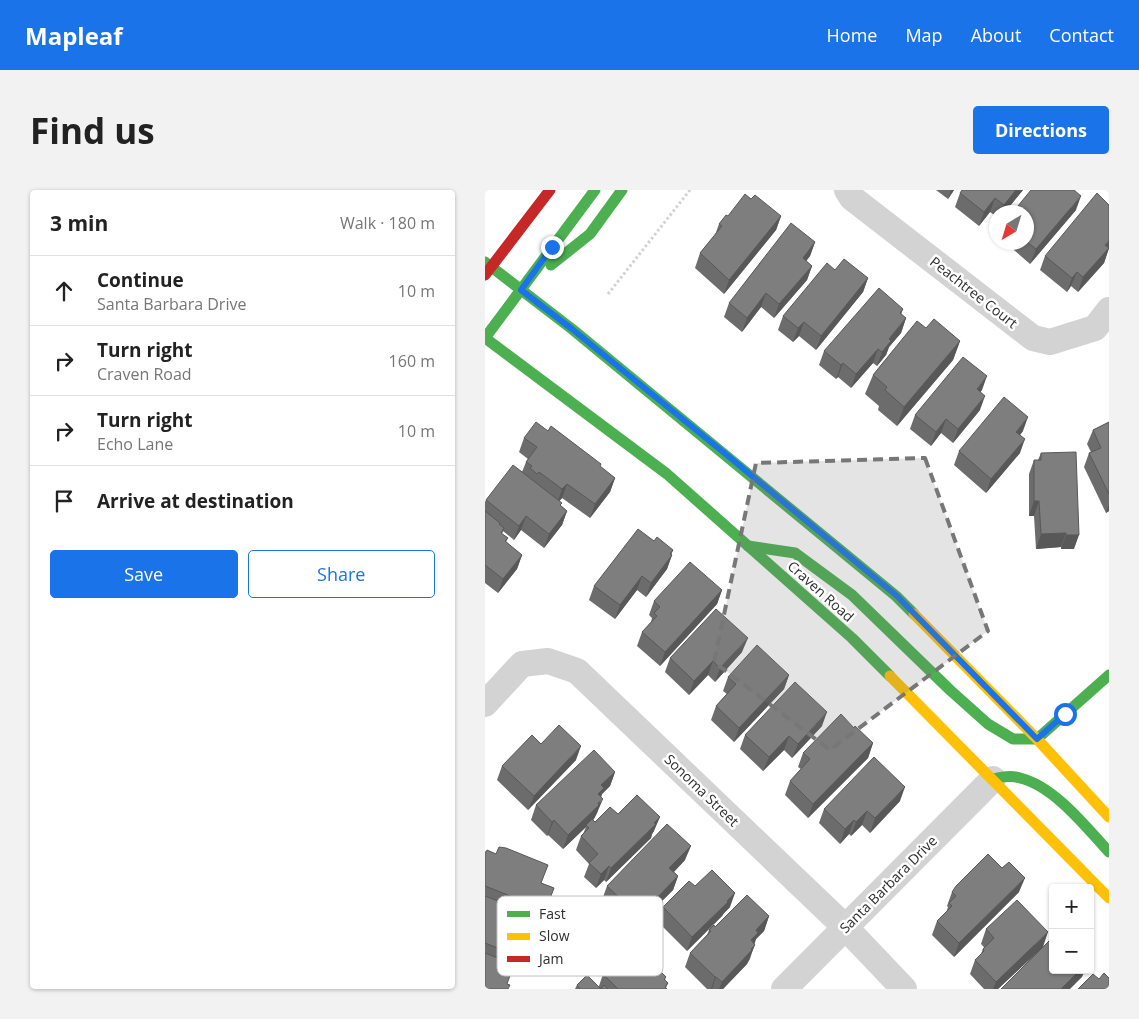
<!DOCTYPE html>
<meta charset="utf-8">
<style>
body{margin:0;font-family:"Open Sans",sans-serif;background:#f2f2f2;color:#222}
.controls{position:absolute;right:15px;bottom:15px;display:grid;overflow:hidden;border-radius:5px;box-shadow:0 1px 4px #0004}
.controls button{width:45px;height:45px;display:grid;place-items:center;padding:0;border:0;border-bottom:1px solid #e0e0e0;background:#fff;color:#222;font:25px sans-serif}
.compass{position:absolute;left:504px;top:15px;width:45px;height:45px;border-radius:50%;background:#fff;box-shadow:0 1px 4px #0004;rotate:218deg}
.stop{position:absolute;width:15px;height:15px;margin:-11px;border:4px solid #1a73e8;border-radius:50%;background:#fff}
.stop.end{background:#1a73e8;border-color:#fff;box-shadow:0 1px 5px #0008}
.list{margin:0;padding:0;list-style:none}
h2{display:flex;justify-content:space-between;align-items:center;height:65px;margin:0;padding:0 20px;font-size:21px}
h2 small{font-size:16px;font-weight:400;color:#767676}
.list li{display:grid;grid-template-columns:32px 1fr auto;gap:15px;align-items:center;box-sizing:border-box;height:70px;padding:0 20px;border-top:1px solid #e0e0e0}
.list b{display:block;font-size:19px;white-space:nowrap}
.list p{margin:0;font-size:16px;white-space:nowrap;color:#767676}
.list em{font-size:16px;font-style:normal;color:#767676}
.actions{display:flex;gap:10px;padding:15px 20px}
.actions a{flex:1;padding:11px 0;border:1px solid #1a73e8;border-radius:5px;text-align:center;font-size:18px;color:#1a73e8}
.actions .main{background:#1a73e8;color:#fff}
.icon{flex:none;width:28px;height:28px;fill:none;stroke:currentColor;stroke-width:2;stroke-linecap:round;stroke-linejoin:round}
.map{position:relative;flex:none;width:624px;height:799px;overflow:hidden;border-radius:5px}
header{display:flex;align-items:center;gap:30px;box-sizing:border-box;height:70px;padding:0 25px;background:#1a73e8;color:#fff}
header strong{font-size:24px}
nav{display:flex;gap:28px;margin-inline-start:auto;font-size:18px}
.intro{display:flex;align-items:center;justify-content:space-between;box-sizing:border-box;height:120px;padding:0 30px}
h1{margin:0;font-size:35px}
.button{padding:12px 22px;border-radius:5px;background:#1a73e8;color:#fff;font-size:18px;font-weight:700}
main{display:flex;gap:30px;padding:0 30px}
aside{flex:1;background:#fff;border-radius:5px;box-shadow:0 1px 4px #0004}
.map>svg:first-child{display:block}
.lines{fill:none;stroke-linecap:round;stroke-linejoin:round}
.path{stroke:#d3d3d3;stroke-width:3;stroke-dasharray:2.5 2.5;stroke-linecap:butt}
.street{stroke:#d3d3d3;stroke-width:26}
.fast{stroke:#4caf50;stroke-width:11}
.slow{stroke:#ffc107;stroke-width:11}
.jam{stroke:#c62828;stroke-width:11}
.wall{fill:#6c6c6c}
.shaded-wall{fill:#585858}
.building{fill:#7e7e7e;stroke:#585858}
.route{stroke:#1a73e8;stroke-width:6}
.marked{fill:#777;fill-opacity:0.2;stroke:#777;stroke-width:4;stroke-dasharray:10 6;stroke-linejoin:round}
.labels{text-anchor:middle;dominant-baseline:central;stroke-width:5;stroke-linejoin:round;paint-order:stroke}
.street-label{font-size:14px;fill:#2e2e2e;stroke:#fff}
.key{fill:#fff;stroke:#c0c0c0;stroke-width:1}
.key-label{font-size:14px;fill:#2e2e2e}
</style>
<header>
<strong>Mapleaf</strong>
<nav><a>Home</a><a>Map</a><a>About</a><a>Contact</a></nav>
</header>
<div class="intro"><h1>Find us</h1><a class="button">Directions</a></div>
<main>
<aside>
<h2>3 min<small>Walk · 180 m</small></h2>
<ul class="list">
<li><svg class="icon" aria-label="ahead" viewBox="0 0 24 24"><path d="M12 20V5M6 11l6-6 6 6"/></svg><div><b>Continue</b><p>Santa Barbara Drive</p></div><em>10 m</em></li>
<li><svg class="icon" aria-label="right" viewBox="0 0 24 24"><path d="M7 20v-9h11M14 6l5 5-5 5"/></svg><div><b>Turn right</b><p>Craven Road</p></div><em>160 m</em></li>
<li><svg class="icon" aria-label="right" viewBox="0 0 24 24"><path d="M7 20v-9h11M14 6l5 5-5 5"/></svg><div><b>Turn right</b><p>Echo Lane</p></div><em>10 m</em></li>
<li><svg class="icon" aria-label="arrive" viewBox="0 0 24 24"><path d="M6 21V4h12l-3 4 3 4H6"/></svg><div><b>Arrive at destination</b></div></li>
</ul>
<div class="actions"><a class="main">Save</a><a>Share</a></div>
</aside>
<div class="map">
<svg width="624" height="799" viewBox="0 0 624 799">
<rect width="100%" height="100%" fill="#fff"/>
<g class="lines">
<path class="path" d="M123,104L205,0"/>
<g class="street">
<path d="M362,0L367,8L548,148L565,152L610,138L624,120"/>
<path d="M0,514L37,474L63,471L92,481L360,737L419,799"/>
<path d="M299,799L508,589"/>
</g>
<g class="fast">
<path d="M0,72L87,139L411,406L429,424"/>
<path d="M66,75L105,44L137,0"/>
<path d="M0,148L182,284L367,448L405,486"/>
<path d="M0,148L110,0"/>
<path d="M263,356L310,363L367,405L465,500L503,534L528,549H552"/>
<path d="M552,549L624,485"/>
<path d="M508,589C517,587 526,585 535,588C569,596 601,637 624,662"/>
</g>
<g class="slow">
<path d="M429,424L552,549L624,627"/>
<path d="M405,486L624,708"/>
</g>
<path class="jam" d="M0,85L65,0"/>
</g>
<g class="wall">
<path d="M451,0H469L463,9Z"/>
<path d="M538,0L520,22H512V27L505,22L494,36L470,17L475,3Z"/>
<path d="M266,9L296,26L291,40L239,104L210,78L215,63L230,45L234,34L243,26Z"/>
<path d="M591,20L545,74L522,54L523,52H542V22Z"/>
<path d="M330,52L325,66L321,71L327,76L322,90L289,128L276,117L257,142L239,127L244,113Z"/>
<path d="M624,58L619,73L593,102L586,96L582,102L555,80L560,66Z"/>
<path d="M350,80L383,88L378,102L331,160L314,146L308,152L293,140L298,126Z"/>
<path d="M418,119L416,125L421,128L416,143L404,157L401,165L392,176L388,173L366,198L353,187L351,189L334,175L339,161Z"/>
<path d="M441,138L475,151L468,170L412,236L393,220L394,216L380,204L388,185Z"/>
<path d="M497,200L495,202V220L468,253L456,243L446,256L425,239L430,225Z"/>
<path d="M624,232V321L621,323L599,277L604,263L606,262L602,254L608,240Z"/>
<path d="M63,241L130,288L125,302L105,328L77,308L74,311L76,316L82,321L77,335L59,358L36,340L29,350L18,341L17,344L23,348L21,352L37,365L32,379L13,403L0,393V312L1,310L37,282L41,272L43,269L34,262L39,248Z"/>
<path d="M538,241L535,245V263L501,303L469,275L474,261Z"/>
<path d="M556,263L589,359H576V357L551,359L549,326H544V284L549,270H553Z"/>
<path d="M169,351L188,360L186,364L187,365L182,379L161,407L152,400L130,429L104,410L109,396Z"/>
<path d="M237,400L232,414L175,476L152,456L157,442L166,432L167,428L164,425L169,411Z"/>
<path d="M257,462L230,492L223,485L204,505L180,482L185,468Z"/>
<path d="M304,485L299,499L249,552L226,530L231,516L242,504L238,501L243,487Z"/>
<path d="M337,536L307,568L299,560L278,581L255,559L260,545Z"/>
<path d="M369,538L388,553L383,568L323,628L300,605L305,591L316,579L313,577L318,563Z"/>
<path d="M56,554L91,570L43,620L12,590L17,576Z"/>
<path d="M130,582L125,596L117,604L112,623L108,630L110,632L133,624L169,641L167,644L166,648L121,692L119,690L111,698L99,687L104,674L91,660L96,646L98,644L101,637L78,659L63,645L62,646L46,630L51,615Z"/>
<path d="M415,611L385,643L377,635L366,646L364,644L355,654L334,633L339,619Z"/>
<path d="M0,662L56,693L69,698L56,733L47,729L36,757L24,752L17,770V773L22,794L0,799Z"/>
<path d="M200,670L189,682L193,686L188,700L159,729L158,728L147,739L146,738L137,747L130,740L134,727L117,710L122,696Z"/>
<path d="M210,696L245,717L239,723L237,726L202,761L172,731L178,717Z"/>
<path d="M467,702H534L469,767L447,745L452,731L461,723L463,717L462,716Z"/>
<path d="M284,726L279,741L271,749L265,769L262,774L238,799H222L200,777L205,763L222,745L224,740L230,737Z"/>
<path d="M501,739L558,757L513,799H499L485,784L490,770L495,766L498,759L499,757L496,754Z"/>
<path d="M118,784L181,787L180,790L183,793L181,798L182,799H90L92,795L114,796Z"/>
</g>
<g class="shaded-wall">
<path d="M466,0H469L463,9Z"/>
<path d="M531,0H538L520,22H516L519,15Z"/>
<path d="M596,6L591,20L545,74L551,59Z"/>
<path d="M510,8L505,22L494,36L499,22Z"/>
<path d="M296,26L291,40L239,104L244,90Z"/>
<path d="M624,50V58L619,73L593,102L598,87Z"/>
<path d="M330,52L325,66L313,82L318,68Z"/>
<path d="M327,76L322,90L289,128L294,114Z"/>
<path d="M592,82L586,96L582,102L587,88Z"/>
<path d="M383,88L378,102L331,160L336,146Z"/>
<path d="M281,103L276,117L257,142L262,128Z"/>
<path d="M421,128L416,143L404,157L401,165L392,176L397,162L404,149Z"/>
<path d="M319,132L314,146L308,152L313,138Z"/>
<path d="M475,151L468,170L412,236L419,217Z"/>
<path d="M393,159L388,173L366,198L371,184Z"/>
<path d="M358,173L353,187L351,189L356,175Z"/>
<path d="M502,186L497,200L487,213L492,199Z"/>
<path d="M500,206L495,220L468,253L473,239Z"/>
<path d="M543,227L538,241L526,256L531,242Z"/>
<path d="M461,229L456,243L446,256L451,242Z"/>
<path d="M540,249L535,263L501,303L506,289Z"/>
<path d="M130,288L125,302L105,328L110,314Z"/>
<path d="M82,294L77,308L72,314L77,299Z"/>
<path d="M549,311H554L549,326H544Z"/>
<path d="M624,314V321L621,323Z"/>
<path d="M82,321L77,335L59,358L64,344Z"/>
<path d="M41,326L36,340L29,350L34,336Z"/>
<path d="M581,343L576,357L551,359L556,344Z"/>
<path d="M581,345H594L589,359H576Z"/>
<path d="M188,360L185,368L187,365L182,379L161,407L166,393Z"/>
<path d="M37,365L32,379L13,403L18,389Z"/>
<path d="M157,386L152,400L130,429L135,415Z"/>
<path d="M237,400L232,414L175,476L180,462Z"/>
<path d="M263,448L257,462L230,492L235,478Z"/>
<path d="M228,471L223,485L204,505L209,491Z"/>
<path d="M304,485L299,499L249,552L254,538Z"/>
<path d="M342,522L337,536L307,568L313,554Z"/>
<path d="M304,546L299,560L278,581L284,567Z"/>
<path d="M388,553L383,568L323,628L328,614Z"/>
<path d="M96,556L91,570L43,620L49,606Z"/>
<path d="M130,582L125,596L117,604L114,612L108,618L116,595Z"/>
<path d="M420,597L415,611L385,643L390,628Z"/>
<path d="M118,609L112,623L109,629L102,636L101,635V637L78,659L83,645Z"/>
<path d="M382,621L377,635L366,646L371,632Z"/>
<path d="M175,627L169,641L167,644L166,648L121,692L126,678Z"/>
<path d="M69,630L63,645L62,646L67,632Z"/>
<path d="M369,630L364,644L355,654L360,639Z"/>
<path d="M206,656L200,670L179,692L184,678Z"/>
<path d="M124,676L119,690L111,698L116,684Z"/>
<path d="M193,686L188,700L159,729L165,715Z"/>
<path d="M540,688L534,702L469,767L474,753Z"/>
<path d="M250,703L245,717L239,723L237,726L202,761L207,747Z"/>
<path d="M163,714L158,728L147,739L153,725Z"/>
<path d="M151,723L146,738L137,747L142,733Z"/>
<path d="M284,726L279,741L271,749L268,757L266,750L271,740Z"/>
<path d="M563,742L558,757L513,799H508L511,792Z"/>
<path d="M270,755L262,774L238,799H234L237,792Z"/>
<path d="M595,780H600L597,787L585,799H576Z"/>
<path d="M230,787H231L227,799H226Z"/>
</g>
<g class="building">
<path d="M477,0H531L519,15L510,8L499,22L475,3Z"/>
<path d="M546,0H589L596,6L551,59L542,52V22H528Z"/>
<path d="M612,3L624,15V50L620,55L624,58L598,87L592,82L587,88L560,66Z"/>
<path d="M260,4L266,9L270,5L296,26L244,90L215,63L237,36L234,34L241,25L243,26Z"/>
<path d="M306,33L330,52L318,68L327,76L294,114L281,103L262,128L244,113Z"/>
<path d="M359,69L383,88L336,146L319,132L313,138L298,126L342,73L350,80Z"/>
<path d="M394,98L418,119L415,123L421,128L404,149L406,151L397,162L393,159L371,184L358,173L356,175L339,161Z"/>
<path d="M449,129L475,151L419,217L400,200L402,197L388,185L432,131L441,138Z"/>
<path d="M478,167L502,186L492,199L500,206L473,239L461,229L451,242L430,225Z"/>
<path d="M519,207L543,227L531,242L540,249L506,289L474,261Z"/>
<path d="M51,232L63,241L66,236L116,274L115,276L130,288L110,314L82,294L77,299L54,282L52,284L45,278L47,276L41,272L52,257L39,248Z"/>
<path d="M624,232V304L604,263L616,258L608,240Z"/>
<path d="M591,262L594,345H581V343L556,344L554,311H549V270H556V263Z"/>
<path d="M28,275L77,313L75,315L82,321L64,344L41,326L34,336L1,310Z"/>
<path d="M0,321L15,333L14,334L19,338L16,343L23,348L20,351L37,365L18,389L0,375Z"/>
<path d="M153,339L169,351L172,347L188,360L185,364L187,365L166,393L157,386L135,415L109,396Z"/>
<path d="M205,372L237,400L180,462L157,442L172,426L169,423L175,417L169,411Z"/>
<path d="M231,419L263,448L235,478L228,471L209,491L185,468Z"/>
<path d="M272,455L304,485L254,538L231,516L251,494L243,487Z"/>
<path d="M310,492L342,522L313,554L304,546L284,567L260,545Z"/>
<path d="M356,524L369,538L370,536L388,553L328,614L305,591L325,569L318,563Z"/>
<path d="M74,535L96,556L49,606L17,576L47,545L56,554Z"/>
<path d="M109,560L130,582L116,595L119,598L113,604L118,609L113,613L114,615L83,645L69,630L67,632L51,615Z"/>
<path d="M389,567L420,597L390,628L382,621L371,632L369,630L360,639L339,619Z"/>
<path d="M152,605L175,627L169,633L171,634L126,678L124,676L116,684L104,673L113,664L96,646L104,638L101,635L107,629L110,632L125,617L133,624Z"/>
<path d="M182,634L206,656L184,678L193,686L165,715L163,714L153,725L151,723L142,733L135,726L143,716L122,696Z"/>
<path d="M14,657L21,658L63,675L56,693L69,698L61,719L49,714L48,715L0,696V662H1L2,660L11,664Z"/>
<path d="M503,664L517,678L524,672L540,688L474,753L452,731L467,716L464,713L471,706L467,702L471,696Z"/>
<path d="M227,680L250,703L242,711L243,712L207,747L178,717L204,691L210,696Z"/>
<path d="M262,705L284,726L271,740L273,743L266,750L270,755L266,759L267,760L237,792L231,787H230L205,763L226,741L224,740L229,735L230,737Z"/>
<path d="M0,706L37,720L36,723L47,728L41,743L29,738L20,761L0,753Z"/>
<path d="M532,710L563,742L511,792L490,770L499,761L498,759L509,748L501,739Z"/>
<path d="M568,747V780H595L576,799H516Z"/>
<path d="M150,755L181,787L179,789L183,793L180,797L182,799H133L118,784Z"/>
<path d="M0,763L18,770L17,773L28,777L22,794L25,795L23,799H0Z"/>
<path d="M619,783L624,788V799H593L608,784L614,789Z"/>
<path d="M102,785L116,799L119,795L123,799H95L92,795Z"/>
</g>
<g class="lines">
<path class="route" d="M67,57L36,100L87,139L243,266L412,406L552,549L580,524"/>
</g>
<path class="marked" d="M440,268L503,441L345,560L229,472L271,273Z"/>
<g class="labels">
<g class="street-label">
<text transform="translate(489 102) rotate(38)">Peachtree Court</text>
<text transform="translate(336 401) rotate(42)">Craven Road</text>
<text transform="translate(217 600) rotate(44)">Sonoma Street</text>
<text transform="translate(403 694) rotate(-45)">Santa Barbara Drive</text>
</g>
</g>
<rect x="12" y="706" width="166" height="80" rx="8" class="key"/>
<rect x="22" y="721" width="23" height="6" fill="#4caf50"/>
<rect x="22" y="743" width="23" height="7" fill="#ffc107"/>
<rect x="22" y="766" width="23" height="6" fill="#c62828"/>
<g class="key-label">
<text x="54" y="729">Fast</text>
<text x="54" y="751">Slow</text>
<text x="54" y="774">Jam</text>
</g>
</svg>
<div class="controls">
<button>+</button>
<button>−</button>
</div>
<svg class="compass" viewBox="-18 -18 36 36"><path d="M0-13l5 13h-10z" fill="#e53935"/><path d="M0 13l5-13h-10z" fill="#767676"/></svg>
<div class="stop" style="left:580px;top:524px"></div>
<div class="stop end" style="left:67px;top:57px"></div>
</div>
</main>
